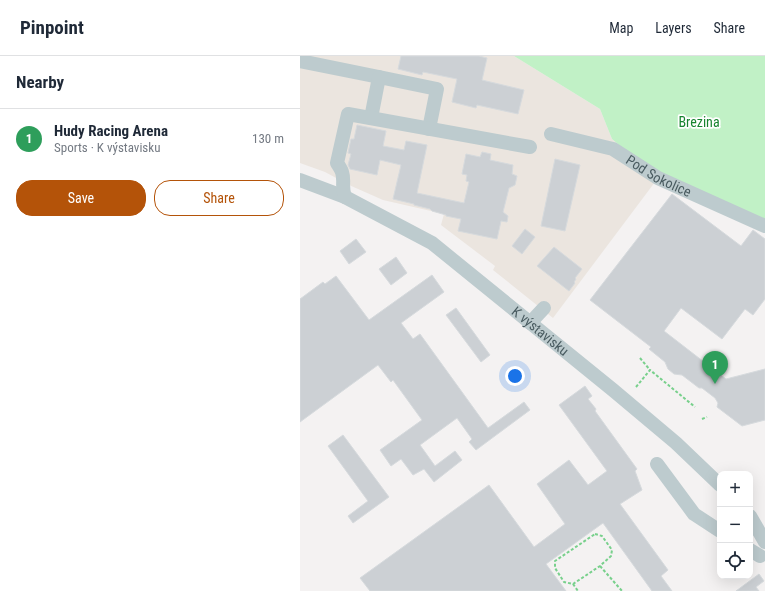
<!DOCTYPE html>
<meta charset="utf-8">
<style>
body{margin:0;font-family:"Roboto Condensed",sans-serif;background:#f2f2f3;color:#1f2937}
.controls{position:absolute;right:12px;bottom:12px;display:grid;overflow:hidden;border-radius:8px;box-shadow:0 4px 16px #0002}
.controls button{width:36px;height:36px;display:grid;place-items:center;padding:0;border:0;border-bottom:1px solid #e0e1e3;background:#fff;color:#1f2937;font:20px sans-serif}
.you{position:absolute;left:215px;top:320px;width:14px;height:14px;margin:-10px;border:3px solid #fff;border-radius:50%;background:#1a73e8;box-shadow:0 0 0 6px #1a73e833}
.badge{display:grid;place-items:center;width:26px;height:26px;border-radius:50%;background:#b45309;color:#fff;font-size:13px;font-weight:700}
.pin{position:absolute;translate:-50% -33px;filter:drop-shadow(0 1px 2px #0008)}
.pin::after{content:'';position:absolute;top:21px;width:14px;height:12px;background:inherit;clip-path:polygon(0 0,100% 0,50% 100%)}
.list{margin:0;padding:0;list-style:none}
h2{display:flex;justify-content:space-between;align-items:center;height:52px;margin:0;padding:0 16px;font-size:17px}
h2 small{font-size:13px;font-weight:400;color:#747a83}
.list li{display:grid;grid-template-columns:26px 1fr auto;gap:12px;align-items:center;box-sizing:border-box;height:60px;padding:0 16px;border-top:1px solid #e0e1e3}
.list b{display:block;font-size:15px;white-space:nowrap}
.list p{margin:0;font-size:13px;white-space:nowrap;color:#747a83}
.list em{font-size:13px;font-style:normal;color:#747a83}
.actions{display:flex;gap:8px;padding:12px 16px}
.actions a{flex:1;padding:9px 0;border:1px solid #b45309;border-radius:16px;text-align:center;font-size:14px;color:#b45309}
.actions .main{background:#b45309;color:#fff}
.icon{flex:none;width:22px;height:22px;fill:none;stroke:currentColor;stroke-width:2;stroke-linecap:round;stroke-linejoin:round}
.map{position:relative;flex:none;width:465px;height:535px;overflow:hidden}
header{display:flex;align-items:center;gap:24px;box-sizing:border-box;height:56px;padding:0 20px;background:#fff;border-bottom:1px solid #e0e1e3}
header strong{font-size:19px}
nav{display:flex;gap:22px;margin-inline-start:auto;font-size:14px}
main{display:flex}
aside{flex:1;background:#fff}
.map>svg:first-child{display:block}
.commercial{fill:#ebe5df}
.green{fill:#c1f1c6}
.building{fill:#ccd0d4;stroke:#d6dadd}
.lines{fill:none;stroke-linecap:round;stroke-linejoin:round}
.path{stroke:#78d08c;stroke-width:2;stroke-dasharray:3 2;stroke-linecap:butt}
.minor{stroke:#bdcbce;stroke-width:14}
.labels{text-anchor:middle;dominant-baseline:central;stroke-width:3.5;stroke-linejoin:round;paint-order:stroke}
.park-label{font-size:14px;fill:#17842f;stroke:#fff}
.street-label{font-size:14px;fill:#495b60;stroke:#fff}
</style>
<header>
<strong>Pinpoint</strong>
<nav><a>Map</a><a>Layers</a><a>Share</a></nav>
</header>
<main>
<aside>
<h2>Nearby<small></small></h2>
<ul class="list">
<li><span class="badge" style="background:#2e9e5b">1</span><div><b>Hudy Racing Arena</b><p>Sports · K výstavisku</p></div><em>130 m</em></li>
</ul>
<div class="actions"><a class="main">Save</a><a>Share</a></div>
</aside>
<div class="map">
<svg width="465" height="535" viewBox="0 0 465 535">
<rect width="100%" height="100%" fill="#f4f2f2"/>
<path class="commercial" d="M0,0H214L300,53L312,83L358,122L253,262L193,214L195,210L141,169L144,158L83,144L49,129L25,116L0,107Z"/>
<path class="green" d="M214,0H465V167L358,122L312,83L300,53Z"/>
<g class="building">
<path d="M101,0H179L187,2L182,24L224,34L218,58L177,49L176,52L152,46L157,23L123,16L122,19L98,13Z"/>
<path d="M57,69L86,75L83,90L104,94L106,85L127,89L117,137L164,147L169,126L166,125L167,119L162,118L166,98L180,101L182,96L191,98L190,104L213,109L212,118L217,120L215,129L209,132L203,156L208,160L207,166L201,165L197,183L158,175L161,163L146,160V159L132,155L130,153L114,149V148L93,143L101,109L80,104L77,119L50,113L48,109L51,98L48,97L51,83H54Z"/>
<path d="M255,103L280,109L265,175L241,170Z"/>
<path d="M372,138L441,190L453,174L465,183V243L453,259L445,253L422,283L381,252L364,275L426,323L465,313V364L442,370L417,351L418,347L415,342L402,332H399L382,319L374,318L368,313L365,306L349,293L351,291L290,244Z"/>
<path d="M225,173L235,181L222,198L212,190Z"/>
<path d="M56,183L66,196L49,208L40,195Z"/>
<path d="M254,191L282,213L275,222L276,223L274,226L275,227L269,235L237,210Z"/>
<path d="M96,201L107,217L91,229L79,213Z"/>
<path d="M132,219L144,236L101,267L113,283L120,278L188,372L224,346L230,354L176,394L169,386L172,383L157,362L120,389L135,410L155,395L162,404L134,426L124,413L113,419L101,403L91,410L80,394L122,364L93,324L91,326L78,309L0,366V243L23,226L25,228L36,220L69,264Z"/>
<path d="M156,252L190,299L181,306L146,259Z"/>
<path d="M285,330L292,340L288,343L296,353L295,355L337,413L335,415L342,434L320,448L368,514L361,520L372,535H352L303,467L246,508L266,535H70L60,522L189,429L234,491L265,468L237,428L269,404L288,429L307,415L259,349Z"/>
<path d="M43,379L89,441L53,467L48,460L68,445L28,390Z"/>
<path d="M459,518L464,525L456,531L459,535H436Z"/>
</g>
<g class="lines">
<g class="path">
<path d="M340,302L350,314"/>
<path d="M336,331L350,314L395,351"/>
<path d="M402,363L407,361"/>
<path d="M295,478L302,480L312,494L311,500L300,510L273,528L264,526L255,512V505Z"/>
<path d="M300,510L322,535"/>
<path d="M273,528L278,535"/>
</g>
<g class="minor">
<path d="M0,5L79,21"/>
<path d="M71,62L79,21L137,33L129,73"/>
<path id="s1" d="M251,78L313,93L358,122L465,170"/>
<path id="s2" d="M0,124L45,141L132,187L313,334L376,387L420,429"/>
<path d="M45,141C41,131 45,125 42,116C41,113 39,110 37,107L48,58L230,91"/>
<path d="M230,267L244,252"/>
<path d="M357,408L394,458L420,475"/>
<path d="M450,460L465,486"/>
<path d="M450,494L460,500"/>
</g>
</g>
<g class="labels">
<g class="park-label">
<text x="399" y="66">Brezina</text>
</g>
<g class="street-label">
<text stroke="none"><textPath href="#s1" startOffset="117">Pod Sokolice</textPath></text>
<text stroke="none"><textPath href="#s2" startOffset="286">K výstavisku</textPath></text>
</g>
</g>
</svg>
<div class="controls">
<button>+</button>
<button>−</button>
<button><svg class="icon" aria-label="locate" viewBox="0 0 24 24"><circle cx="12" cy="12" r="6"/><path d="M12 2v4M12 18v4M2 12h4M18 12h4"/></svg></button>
</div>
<div class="you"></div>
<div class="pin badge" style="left:415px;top:328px;background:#2e9e5b">1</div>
</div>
</main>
